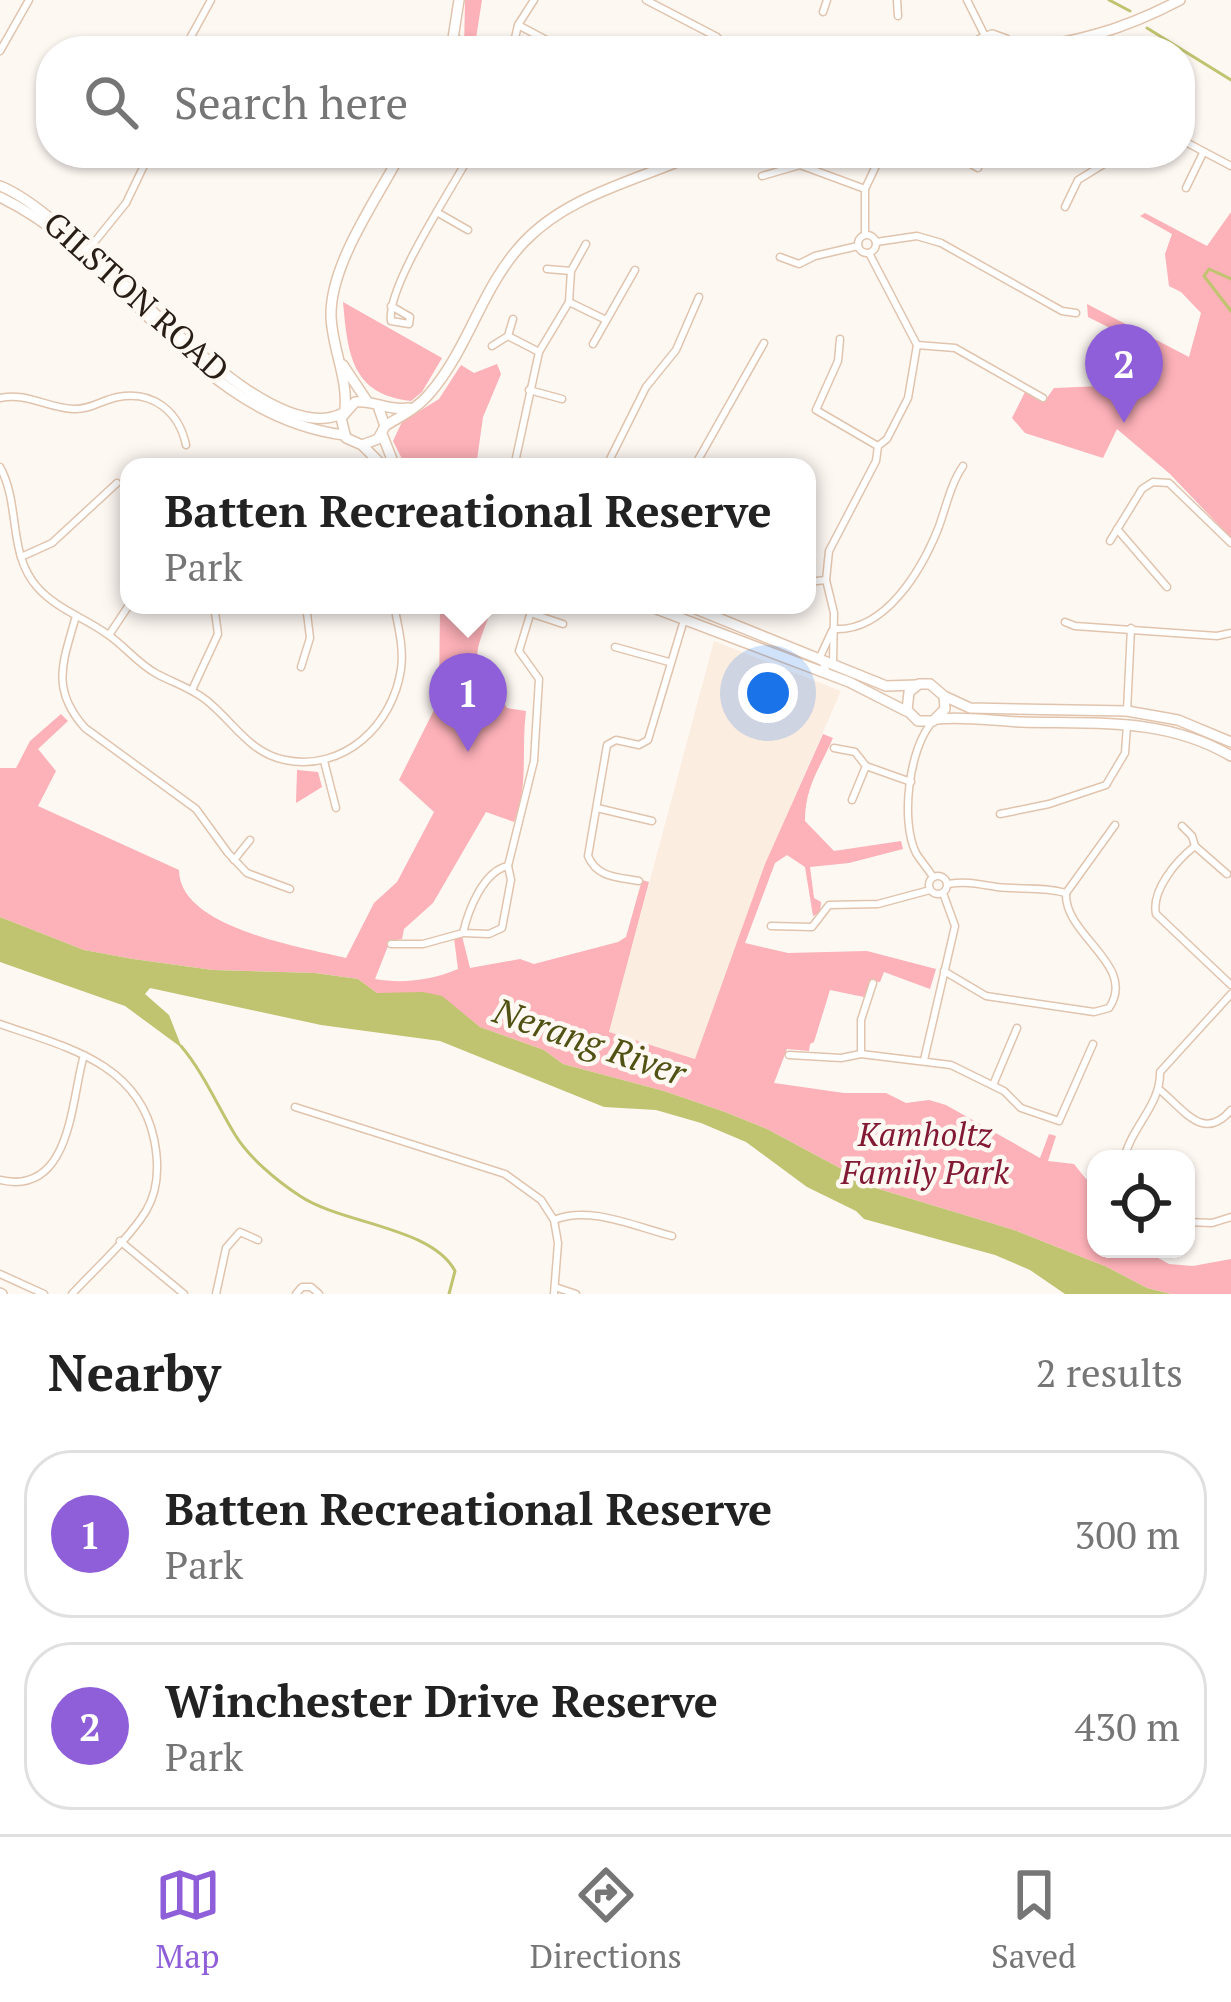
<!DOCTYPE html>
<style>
body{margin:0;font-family:"PT Serif",serif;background:#f6f6f6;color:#222}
.controls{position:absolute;right:36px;bottom:36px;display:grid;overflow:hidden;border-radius:24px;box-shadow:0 3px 9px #0004}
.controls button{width:108px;height:108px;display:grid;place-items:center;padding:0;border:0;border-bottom:3px solid #e0e0e0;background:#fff;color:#222;font:60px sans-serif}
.you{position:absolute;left:768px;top:693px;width:42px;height:42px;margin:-30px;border:9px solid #fff;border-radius:50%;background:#1a73e8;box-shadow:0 0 0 18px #1a73e833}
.badge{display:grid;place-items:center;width:78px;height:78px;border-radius:50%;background:#8f5fd9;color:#fff;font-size:39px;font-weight:700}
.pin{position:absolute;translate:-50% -99px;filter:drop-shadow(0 3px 6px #0008)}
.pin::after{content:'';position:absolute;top:63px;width:42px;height:36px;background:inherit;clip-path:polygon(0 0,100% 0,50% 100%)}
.popup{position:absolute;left:120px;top:458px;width:696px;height:156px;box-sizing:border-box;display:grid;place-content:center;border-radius:24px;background:#fff;filter:drop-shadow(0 3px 9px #0005);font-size:39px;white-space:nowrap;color:#767676}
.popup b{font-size:45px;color:#222}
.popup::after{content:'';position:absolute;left:50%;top:100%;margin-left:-24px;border:24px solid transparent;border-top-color:#fff}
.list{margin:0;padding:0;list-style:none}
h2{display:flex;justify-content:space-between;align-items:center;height:156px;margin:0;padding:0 48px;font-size:51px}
h2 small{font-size:39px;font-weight:400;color:#767676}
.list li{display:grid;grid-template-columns:78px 1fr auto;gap:36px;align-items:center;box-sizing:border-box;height:168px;margin:0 24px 24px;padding:0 24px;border:3px solid #e0e0e0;border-radius:48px}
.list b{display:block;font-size:45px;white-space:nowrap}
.list p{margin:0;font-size:39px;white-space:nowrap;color:#767676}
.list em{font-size:39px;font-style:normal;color:#767676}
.icon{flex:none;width:66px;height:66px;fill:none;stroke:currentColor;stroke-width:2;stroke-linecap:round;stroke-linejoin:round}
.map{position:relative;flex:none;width:1231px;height:1294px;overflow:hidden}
.search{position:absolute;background:#fff;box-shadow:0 3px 9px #0004;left:36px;right:36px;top:36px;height:132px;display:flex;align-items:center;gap:30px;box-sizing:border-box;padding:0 42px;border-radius:48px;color:#767676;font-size:45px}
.sheet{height:540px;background:#fff}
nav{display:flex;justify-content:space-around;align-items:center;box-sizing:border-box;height:168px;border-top:3px solid #e0e0e0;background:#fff;font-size:33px;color:#767676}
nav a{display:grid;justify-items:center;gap:6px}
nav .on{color:#8f5fd9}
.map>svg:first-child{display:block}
.built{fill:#fcede1}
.green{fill:#fdb1b8}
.water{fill:#c0c36f}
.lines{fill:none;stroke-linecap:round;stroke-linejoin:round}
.stream{stroke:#c0c36f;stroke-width:3}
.minor-casing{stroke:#e1c4ad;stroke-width:9}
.secondary-casing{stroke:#e1c4ad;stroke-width:12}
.primary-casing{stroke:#e1c4ad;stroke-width:12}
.minor{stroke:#fff;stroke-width:6}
.secondary{stroke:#fff;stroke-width:9}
.primary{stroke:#fff;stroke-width:9}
.labels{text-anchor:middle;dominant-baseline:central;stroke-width:9;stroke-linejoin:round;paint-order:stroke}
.street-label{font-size:33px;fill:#281e15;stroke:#fef8f3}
.park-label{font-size:33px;font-style:italic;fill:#821a33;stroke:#fef8f3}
.water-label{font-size:36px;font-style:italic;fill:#505213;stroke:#fef8f3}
</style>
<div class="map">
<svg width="1231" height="1294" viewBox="0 0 1231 1294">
<rect width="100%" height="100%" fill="#fef8f3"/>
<path class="built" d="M714,641L841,691L765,864L696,1059L609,1033Z"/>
<g class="green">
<path d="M465,0H482L474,51H464Z"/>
<path d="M1231,212V538L1170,474L1117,429L1103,458L1025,433L1012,418L1025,392L1044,402L1054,388L1102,386L1117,372L1126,356L1109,346L1116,331L1088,317L1087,304L1189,357L1201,313L1181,292L1169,286L1165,254L1172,234L1140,216L1145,213L1207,246Z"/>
<path d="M343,302L442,358L422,392L411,401C351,394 348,354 343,302Z"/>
<path d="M497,364L501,374L483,417L476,467H406L393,441L402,422L439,399L461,365L474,373Z"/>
<path d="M440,605H493C469,671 472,648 507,708L526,711C521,749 529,786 514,822L486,812L433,903L404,929L402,939L390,941L375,979C403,984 433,980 458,969L454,938L462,936L470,968L520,959L534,964L618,942L626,937L642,880L649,882L609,1032L695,1059L765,864L823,734L833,738C820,768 805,786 805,821L834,851L901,841L903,849L849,863L810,867L814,898L821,902L820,913L813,916L805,867L787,855L775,863L745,943L788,953L867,951L936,969L930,989L884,972L880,982L870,981L864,997L830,990L814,1042L810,1044L809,1051L787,1049L774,1083L844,1093H886L906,1103L929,1100L946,1105L1040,1158L1049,1134L1056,1136L1048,1161L1074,1164L1086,1179L1096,1177V1249H1142L1169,1264L1193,1266L1231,1259V1294H1171L1147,1288L1107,1267L1014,1230L879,1189L767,1129L725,1112L664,1091L563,1064L544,1050L480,1027L441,996L377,993L358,979L315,973L213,970L133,959L84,950L0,917V768H16L30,741L61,714L68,721L38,749L56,771L38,806L179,870C179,928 302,947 346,958L374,903L397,882L434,812L399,780L439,700Z"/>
<path d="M297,770L318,772L322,787L296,803Z"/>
</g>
<path class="water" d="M0,917L84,950L133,959L213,970L315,973L358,979L377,993L423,992L442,996L480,1027L544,1050L563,1064L664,1091L725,1112L767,1129L879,1189L1014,1230L1107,1267L1147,1288L1171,1294H1065L1030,1270L995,1255L864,1219L856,1211L807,1187L746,1142L701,1123L656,1110L604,1107L440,1041L321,1025L150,988L145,994L169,1015L182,1048L125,1006L0,962Z"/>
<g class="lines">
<g class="stream">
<path d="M1109,0L1130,11"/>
<path d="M1147,28L1231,80"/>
<path d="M1231,279L1209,269L1204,276L1231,311"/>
<path d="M181,1046C203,1072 216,1103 234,1133C248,1157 277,1181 300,1196C342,1224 432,1227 455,1271L449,1294"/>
</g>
<defs>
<g id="minor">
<path d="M646,0L717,37L728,51"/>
<path d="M897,0L898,16"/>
<path d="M967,0L985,36"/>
<path d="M823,12L827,0"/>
<path d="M518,25L567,51"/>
<path d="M455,37L461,42L459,51"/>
<path d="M0,51L29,0"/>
<path d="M183,51L211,0"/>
<path d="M512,51L518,25L534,0"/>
<path d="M1180,139L1231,166"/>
<path d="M489,153C515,166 522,168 546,153"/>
<path d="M952,153L978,168"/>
<path d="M762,176L800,165L865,189"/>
<path d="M1186,188L1203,153"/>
<path d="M1065,207L1078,180L1122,153"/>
<path d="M440,214L468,230"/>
<circle cx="867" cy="244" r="9"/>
<path d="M865,235V189L882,153"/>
<path d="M876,242L917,236L941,243L1062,311L1076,313"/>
<path d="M88,250L126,203L150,153"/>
<path d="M780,257L799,264L815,256L858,246"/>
<path d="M547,269L571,271"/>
<path d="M569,302L606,320"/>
<path d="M391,306L410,317L409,324L391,321C386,287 452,189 471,153"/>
<path d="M508,336L539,352"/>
<path d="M840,339L838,361L816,410L876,445"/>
<path d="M593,344L635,270"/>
<path d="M917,345L955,348L1043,398"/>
<path d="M492,346L508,336L513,319"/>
<path d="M529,390L562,399"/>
<path d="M0,398C27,392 47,408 73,409C90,410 102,400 118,397C153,390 179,412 186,445"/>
<path d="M0,467C21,505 7,554 38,588C57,609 85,618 107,634C125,646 138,664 157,674C174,683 191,688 206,700C233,721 249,753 285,760C344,772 393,725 401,669C404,648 398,626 394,605"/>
<path d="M514,467L539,352L569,302L571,271L586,244"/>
<path d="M606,467L646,387L676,350L699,297"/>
<path d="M694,467L764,343"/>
<path d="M1117,529L1167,587"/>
<path d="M1110,541L1142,489L1153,482L1169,483L1231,543"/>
<path d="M21,557L52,543L117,483"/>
<path d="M807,582L826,580"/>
<path d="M530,613L563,624"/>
<path d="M76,616C63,662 50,689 85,728L196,809L228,853L247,873L290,889"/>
<path d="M1065,622L1075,626L1217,636L1231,633"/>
<path d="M834,629C885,632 921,571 938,529C946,508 950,485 963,466"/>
<path d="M109,635L129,605"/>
<path d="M615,647L669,662"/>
<path d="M833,663L834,613L826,580L829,551L876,461L878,446L887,439L908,398L917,345L869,253"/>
<path d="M301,667L310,638L306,605"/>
<path d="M828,674L820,657L832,631"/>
<path d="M192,690L218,634L214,605"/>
<path d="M1127,711L1131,628"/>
<path d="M933,721C909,747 900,821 916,853C921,861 928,869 933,877"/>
<path d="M834,748L855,752L866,766"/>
<path d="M324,761L336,808"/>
<path d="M852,800L866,766L911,782"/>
<path d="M597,808L652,821"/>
<path d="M1000,814L1049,804L1106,785L1125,753L1127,725"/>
<path d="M1182,826L1192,836L1195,846"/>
<path d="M1195,846C1177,860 1151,890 1156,914L1231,985"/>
<path d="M1195,846L1227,874"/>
<path d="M234,860L250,840"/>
<path d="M508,866L534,761L539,679L519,651L533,605"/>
<path d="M508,866L511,880L502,928L489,934L463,933C468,911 483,871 508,866Z"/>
<circle cx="938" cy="885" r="9"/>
<path d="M639,881C618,877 597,878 588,856L607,745L616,740L639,745L648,740L684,620"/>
<path d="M948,884C967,881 978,884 997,887C1021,890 1042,886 1066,893"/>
<path d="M771,926L812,927L829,905L878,904L930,890"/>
<path d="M391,944H423L463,933"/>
<path d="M944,971L986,996L1094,1012L1109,1008C1138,965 1064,936 1066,893L1115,825"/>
<path d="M0,1024C65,1047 138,1062 154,1139C159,1163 159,1189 146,1211C127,1241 96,1268 72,1294"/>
<path d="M861,1054V1020L873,983"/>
<path d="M789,1055L841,1058L861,1054L951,1065L1004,1091L1021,1108L1059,1121L1093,1044"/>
<path d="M924,1060L955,926L943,893"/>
<path d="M993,1085L1017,1028"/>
<path d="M1160,1090C1185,1111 1204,1142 1231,1110"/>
<path d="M295,1107L505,1174L541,1200L554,1220L558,1243L554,1294"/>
<path d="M1124,1159C1131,1127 1161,1105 1160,1072L1231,994"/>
<path d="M0,1180C72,1197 71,1098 84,1055"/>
<path d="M554,1220C589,1205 636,1227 672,1236"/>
<path d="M1186,1222L1212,1223L1231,1217"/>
<path d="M120,1241L184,1294"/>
<path d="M0,1274L44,1294"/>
<path d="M555,1287L576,1294"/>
<path d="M216,1294L226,1248L240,1232L258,1240"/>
<path d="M296,1294L302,1287H311L319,1294"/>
</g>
<g id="secondary">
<path d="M1010,49C1072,45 1125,29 1180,0"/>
<path d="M451,51L459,0"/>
<path d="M976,51L980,40L992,35L1006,40L1010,51"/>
<path d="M0,186C84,218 258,458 343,413"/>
<path d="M0,197C128,258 191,415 344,435"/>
<path d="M343,365L367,401"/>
<path d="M345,409C348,378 332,348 331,316C330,264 377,199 401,153"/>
<path d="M379,409L385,426L378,439L362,445L346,438L341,418L355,402C374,400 388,411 409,408"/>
<path d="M385,426C401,416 418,408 430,393C469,348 482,286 524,242C569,194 640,180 698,153"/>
<path d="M382,434L395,467"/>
<path d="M363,446L384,467"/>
<path d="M646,605L849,682L906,711"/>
<path d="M686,605L886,686L916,685"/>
<path d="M944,696L945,709L933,721H918L907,710L909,692L919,684H930L944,696L970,708L1127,711L1178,720L1231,742"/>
<path d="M937,719C965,716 993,721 1021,722C1095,724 1165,717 1231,756"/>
</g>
<path id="primary" d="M0,1293L2,1294"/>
</defs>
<use href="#minor" class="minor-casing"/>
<use href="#secondary" class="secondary-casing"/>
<use href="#primary" class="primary-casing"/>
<use href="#minor" class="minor"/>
<use href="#secondary" class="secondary"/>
<use href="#primary" class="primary"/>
</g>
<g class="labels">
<g class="street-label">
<text transform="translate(137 296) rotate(42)">GILSTON ROAD</text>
</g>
<g class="park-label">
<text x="925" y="1133">Kamholtz<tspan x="925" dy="38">Family Park</tspan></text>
</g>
<g class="water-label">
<text transform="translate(590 1041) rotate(19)">Nerang River</text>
</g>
</g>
</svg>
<div class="controls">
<button><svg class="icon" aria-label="locate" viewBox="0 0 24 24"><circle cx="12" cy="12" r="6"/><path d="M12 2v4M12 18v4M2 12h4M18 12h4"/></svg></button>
</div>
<div class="you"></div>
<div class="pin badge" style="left:468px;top:752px">1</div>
<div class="popup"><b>Batten Recreational Reserve</b>Park</div>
<div class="pin badge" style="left:1124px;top:423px">2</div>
<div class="search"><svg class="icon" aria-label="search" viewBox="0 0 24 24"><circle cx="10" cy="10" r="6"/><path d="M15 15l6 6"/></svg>Search here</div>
</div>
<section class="sheet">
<h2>Nearby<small>2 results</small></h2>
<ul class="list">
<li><span class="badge">1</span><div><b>Batten Recreational Reserve</b><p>Park</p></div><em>300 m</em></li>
<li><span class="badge">2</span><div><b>Winchester Drive Reserve</b><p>Park</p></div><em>430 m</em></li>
</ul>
</section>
<nav>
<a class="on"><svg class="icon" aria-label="map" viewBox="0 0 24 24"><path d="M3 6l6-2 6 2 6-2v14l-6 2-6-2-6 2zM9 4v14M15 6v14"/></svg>Map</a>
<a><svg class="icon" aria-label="directions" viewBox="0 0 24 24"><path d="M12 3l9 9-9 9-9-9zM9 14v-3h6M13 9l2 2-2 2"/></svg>Directions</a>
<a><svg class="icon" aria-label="saved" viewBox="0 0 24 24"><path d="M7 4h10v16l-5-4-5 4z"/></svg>Saved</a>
</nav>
